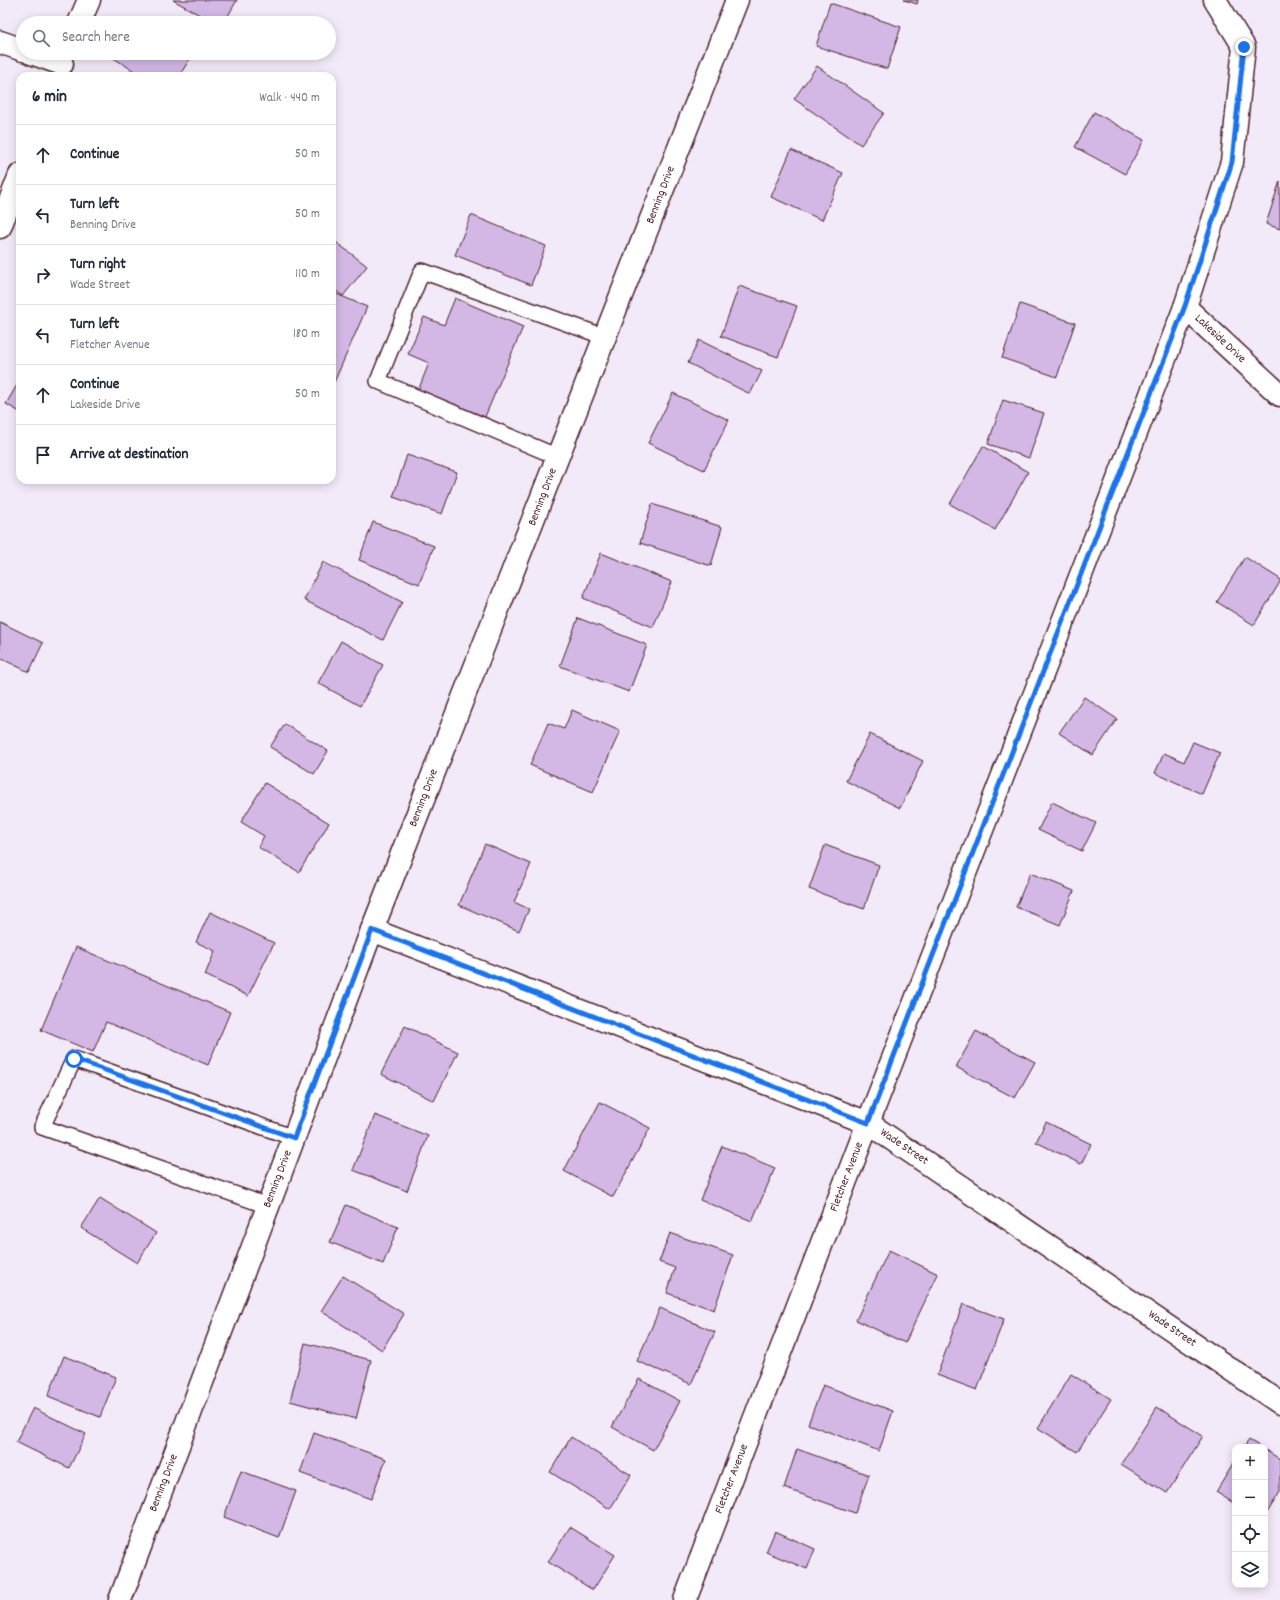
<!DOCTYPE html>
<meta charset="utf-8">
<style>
body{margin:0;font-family:Dekko,sans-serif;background:#f2f2f3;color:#1f2937}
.controls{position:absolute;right:12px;bottom:12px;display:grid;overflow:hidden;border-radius:8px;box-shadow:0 2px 10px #0003}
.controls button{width:36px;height:36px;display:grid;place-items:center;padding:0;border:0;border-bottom:1px solid #e0e1e3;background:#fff;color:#1f2937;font:20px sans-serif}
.stop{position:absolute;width:12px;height:12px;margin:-9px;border:3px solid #1a73e8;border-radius:50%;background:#fff}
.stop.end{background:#1a73e8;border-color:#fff;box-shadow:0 1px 4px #0008}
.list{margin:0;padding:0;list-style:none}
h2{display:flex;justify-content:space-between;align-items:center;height:52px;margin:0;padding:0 16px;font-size:17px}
h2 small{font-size:13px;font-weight:400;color:#747a83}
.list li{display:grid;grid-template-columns:26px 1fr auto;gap:12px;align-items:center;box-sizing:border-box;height:60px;padding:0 16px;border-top:1px solid #e0e1e3}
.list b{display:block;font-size:15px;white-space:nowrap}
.list p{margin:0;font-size:13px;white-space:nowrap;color:#747a83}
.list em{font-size:13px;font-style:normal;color:#747a83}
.icon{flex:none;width:22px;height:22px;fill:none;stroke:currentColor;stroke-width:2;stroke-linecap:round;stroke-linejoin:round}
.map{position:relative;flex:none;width:1280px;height:1600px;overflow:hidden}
.search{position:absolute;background:#fff;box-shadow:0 2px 10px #0003;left:16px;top:16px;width:320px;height:44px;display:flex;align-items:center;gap:10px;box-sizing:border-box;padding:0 14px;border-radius:22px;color:#747a83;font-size:15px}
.panel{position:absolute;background:#fff;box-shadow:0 2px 10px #0003;left:16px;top:72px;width:320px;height:412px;border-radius:12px}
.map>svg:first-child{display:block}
.building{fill:#d3b8e6;stroke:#4a1f2b}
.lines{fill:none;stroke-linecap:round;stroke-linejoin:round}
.lane-casing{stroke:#4a1f2b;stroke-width:18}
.street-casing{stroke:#4a1f2b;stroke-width:25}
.lane{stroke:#fff;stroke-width:15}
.street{stroke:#fff;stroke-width:22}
.route{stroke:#1a73e8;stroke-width:5}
.labels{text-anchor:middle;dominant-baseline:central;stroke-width:3;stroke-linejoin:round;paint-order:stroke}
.street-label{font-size:12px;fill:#4a1f2b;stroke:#fff}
</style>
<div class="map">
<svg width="1280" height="1600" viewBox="0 0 1280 1600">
<rect width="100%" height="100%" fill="#f2eaf8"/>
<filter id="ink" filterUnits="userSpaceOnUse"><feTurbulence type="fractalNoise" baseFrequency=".025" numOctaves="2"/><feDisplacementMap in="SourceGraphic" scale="8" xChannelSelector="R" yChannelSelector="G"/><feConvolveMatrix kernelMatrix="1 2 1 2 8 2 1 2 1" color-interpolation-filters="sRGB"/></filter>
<g filter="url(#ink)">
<g class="building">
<path d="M173,0H237L224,23H214Z"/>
<path d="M904,0H918L917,4Z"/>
<path d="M830,3L901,27L887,69L816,46Z"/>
<path d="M136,18L144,23H133Z"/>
<path d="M114,53H192L193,54L179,76H142L112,57Z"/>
<path d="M817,66L884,113L861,145L794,99Z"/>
<path d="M1094,112L1144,140L1125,174L1075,147Z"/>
<path d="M791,150L843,173L822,220L771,197Z"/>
<path d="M1280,181V229L1266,224Z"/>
<path d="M471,215L546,246L531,285L455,255Z"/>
<path d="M332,239L367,266L343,296L332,288Z"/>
<path d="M739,286L797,306L778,357L721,336Z"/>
<path d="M332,292L367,307L332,387Z"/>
<path d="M455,298L523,327L484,419L418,391L429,363L408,354L424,317L444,325Z"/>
<path d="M1020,304L1075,323L1057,377L1002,358Z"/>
<path d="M699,340L762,371L750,394L688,363Z"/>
<path d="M20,380V412L6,404Z"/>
<path d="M673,393L729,420L704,470L648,443Z"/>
<path d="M1003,400L1044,413L1029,458L988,444Z"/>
<path d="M983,446L1028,472L995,530L950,504Z"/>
<path d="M407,455L457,472L442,514L393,497Z"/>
<path d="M652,504L722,527L711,566L640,543Z"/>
<path d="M373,522L434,546L419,584L359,560Z"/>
<path d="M601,553L672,582L653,627L583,598Z"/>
<path d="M1245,557L1280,579V582L1254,625L1217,602Z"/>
<path d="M323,562L402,602L383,640L304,600Z"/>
<path d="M578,618L647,645L629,692L560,666Z"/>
<path d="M0,622L43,643L29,672L0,658Z"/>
<path d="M341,641L383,665L360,706L318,683Z"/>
<path d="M1084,697L1117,719L1093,755L1059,733Z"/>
<path d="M572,710L620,731L593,792L530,765L548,723L564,729Z"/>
<path d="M285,724L328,751L314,774L270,747Z"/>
<path d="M870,734L923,761L900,808L846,781Z"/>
<path d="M1193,742L1220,753L1202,794L1155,773L1164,753L1184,762Z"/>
<path d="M265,783L329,823L299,872L258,847L264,836L241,822Z"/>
<path d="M1052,802L1096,823L1082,851L1038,830Z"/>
<path d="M485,844L531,864L514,902L529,909L519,931L459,905Z"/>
<path d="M825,845L879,865L864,909L809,889Z"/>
<path d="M1030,873L1074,891L1060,925L1016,907Z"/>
<path d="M210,912L274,943L248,996L205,975L215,951L196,942Z"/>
<path d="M76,947L230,1012L208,1065L106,1022L93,1052L41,1030Z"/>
<path d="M405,1026L458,1052L434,1101L381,1074Z"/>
<path d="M976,1031L1035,1062L1015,1098L956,1067Z"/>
<path d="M600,1102L650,1128L613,1197L564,1171Z"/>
<path d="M375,1115L428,1136L407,1191L353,1170Z"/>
<path d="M1046,1122L1091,1144L1081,1164L1036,1142Z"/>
<path d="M722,1146L775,1168L752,1221L700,1200Z"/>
<path d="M100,1198L156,1233L137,1263L81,1228Z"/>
<path d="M346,1205L398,1227L383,1264L330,1242Z"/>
<path d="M670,1233L733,1255L714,1310L667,1293L675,1268L659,1262Z"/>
<path d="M889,1250L938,1274L905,1343L856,1320Z"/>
<path d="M343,1276L404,1314L382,1350L321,1311Z"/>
<path d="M963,1304L1004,1319L977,1390L937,1375Z"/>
<path d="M660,1308L715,1332L691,1384L637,1361Z"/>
<path d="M305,1343L371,1360L356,1419L290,1401Z"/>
<path d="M64,1356L116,1377L100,1417L48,1396Z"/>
<path d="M1071,1374L1111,1399L1077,1452L1038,1428Z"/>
<path d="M639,1379L680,1401L653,1450L612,1427Z"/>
<path d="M823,1385L893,1411L879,1451L808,1424Z"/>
<path d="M1157,1407L1203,1436L1167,1493L1121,1464Z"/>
<path d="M33,1408L86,1434L69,1468L16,1442Z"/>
<path d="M314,1433L386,1459L371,1499L300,1473Z"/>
<path d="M571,1437L631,1475L610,1509L550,1472Z"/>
<path d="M1249,1440L1261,1447H1244Z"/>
<path d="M797,1449L869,1475L855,1513L784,1488Z"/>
<path d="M1265,1450L1280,1459V1492L1265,1516Z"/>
<path d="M1235,1461V1504L1216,1492Z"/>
<path d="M241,1471L296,1491L279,1538L224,1517Z"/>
<path d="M570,1527L615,1555L593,1590L548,1562Z"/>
<path d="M775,1531L815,1549L807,1569L766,1552Z"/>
</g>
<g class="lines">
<defs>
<g id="lane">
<path d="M558,457L378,381L422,271L605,337"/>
<path d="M268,1206L42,1127L74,1059L294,1138"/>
</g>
<g id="street">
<path d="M1215,0L1244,47L1232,162L1185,307L1280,395"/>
<path d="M79,23L89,0"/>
<path d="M0,42L23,50"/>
<path d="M31,53L62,64"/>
<path d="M0,227L20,175"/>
<path d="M372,930L868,1123L1280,1403"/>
<path d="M120,1600L372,930L737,0"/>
<path d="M685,1600L868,1123L1185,307"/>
</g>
</defs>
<use href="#lane" class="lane-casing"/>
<use href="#street" class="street-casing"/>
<use href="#lane" class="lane"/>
<use href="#street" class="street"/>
</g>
</g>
<g class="lines" filter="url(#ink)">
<path class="route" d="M74,1059L294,1138L372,930L868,1123L1185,306L1232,162L1244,47"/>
</g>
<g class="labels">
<g class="street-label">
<text transform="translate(661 195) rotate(-69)">Benning Drive</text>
<text transform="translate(1220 339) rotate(43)">Lakeside Drive</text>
<text transform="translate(543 497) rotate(-69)">Benning Drive</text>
<text transform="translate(424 798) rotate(-69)">Benning Drive</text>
<text transform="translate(904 1147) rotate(34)">Wade Street</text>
<text transform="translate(847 1177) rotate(-69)">Fletcher Avenue</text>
<text transform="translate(278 1179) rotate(-69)">Benning Drive</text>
<text transform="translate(1172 1329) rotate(34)">Wade Street</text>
<text transform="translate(732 1479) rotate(-69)">Fletcher Avenue</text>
<text transform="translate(164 1483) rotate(-69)">Benning Drive</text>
</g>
</g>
</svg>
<div class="controls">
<button>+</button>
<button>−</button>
<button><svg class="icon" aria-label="locate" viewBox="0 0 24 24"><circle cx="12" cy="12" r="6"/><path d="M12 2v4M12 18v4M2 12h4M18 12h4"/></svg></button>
<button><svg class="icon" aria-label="layers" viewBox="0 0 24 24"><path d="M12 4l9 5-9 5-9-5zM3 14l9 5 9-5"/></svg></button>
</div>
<div class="stop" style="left:74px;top:1059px"></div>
<div class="stop end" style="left:1244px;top:47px"></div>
<div class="search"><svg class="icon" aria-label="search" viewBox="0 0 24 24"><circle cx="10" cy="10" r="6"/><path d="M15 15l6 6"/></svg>Search here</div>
<section class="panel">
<h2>6 min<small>Walk · 440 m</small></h2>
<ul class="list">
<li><svg class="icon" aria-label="ahead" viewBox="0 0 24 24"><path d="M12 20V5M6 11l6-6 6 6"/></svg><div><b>Continue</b></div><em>50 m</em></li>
<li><svg class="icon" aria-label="left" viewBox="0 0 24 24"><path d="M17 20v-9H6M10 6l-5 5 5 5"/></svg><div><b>Turn left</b><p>Benning Drive</p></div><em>50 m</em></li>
<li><svg class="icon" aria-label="right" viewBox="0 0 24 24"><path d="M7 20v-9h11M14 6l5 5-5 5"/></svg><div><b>Turn right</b><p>Wade Street</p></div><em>110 m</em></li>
<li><svg class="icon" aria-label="left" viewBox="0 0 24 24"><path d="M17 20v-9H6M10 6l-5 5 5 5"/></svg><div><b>Turn left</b><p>Fletcher Avenue</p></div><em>180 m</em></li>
<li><svg class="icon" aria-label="ahead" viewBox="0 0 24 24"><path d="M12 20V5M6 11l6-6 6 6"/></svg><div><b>Continue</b><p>Lakeside Drive</p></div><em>50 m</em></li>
<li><svg class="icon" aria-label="arrive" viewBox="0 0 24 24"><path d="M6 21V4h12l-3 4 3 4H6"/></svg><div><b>Arrive at destination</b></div></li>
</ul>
</section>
</div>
